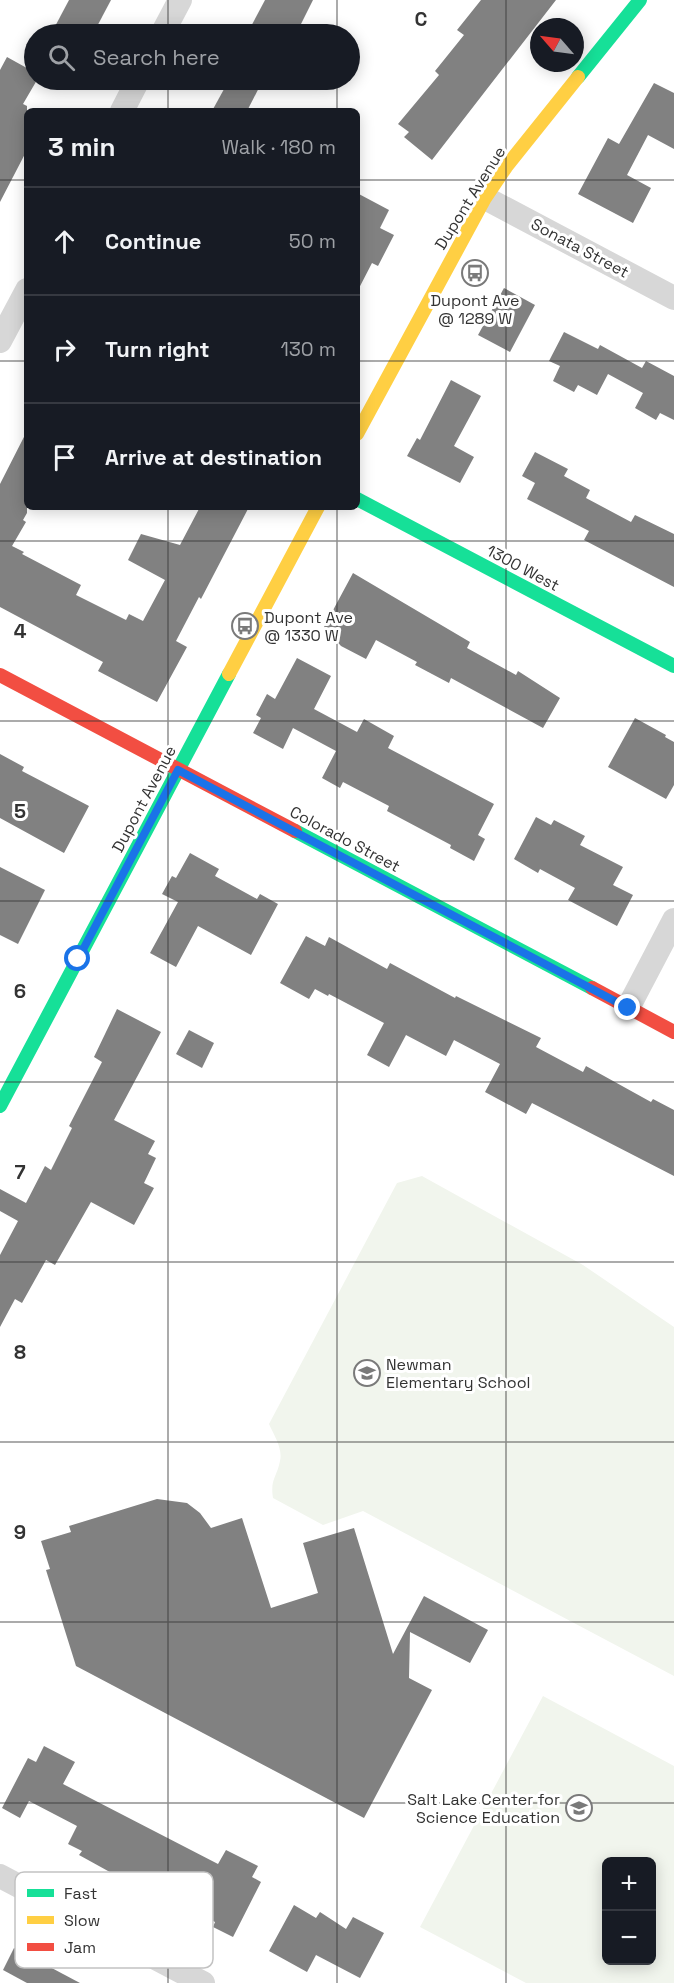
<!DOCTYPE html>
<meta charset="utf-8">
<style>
body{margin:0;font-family:"Space Grotesk",sans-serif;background:#242831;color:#f1f3f6}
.controls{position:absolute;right:18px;bottom:18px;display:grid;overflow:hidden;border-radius:9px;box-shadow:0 3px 15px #0003}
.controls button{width:54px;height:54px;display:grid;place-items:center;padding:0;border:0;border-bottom:2px solid #363941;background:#171b24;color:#f1f3f6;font:30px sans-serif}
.compass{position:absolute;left:530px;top:18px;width:54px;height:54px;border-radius:50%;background:#171b24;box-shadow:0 3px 15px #0003;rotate:298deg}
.stop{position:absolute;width:18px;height:18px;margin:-14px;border:4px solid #1a73e8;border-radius:50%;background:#fff}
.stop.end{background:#1a73e8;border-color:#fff;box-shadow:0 2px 6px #0008}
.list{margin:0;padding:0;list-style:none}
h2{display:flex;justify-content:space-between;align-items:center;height:78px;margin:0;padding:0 24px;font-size:26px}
h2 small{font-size:20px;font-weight:400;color:#9ea1a6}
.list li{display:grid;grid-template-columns:39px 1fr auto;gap:18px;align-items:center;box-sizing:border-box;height:108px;padding:0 24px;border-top:2px solid #363941}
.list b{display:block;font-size:22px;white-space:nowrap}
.list em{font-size:20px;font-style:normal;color:#9ea1a6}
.icon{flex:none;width:33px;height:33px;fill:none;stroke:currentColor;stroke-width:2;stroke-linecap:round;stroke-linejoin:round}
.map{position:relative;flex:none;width:674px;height:1983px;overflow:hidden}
.search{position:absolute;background:#171b24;box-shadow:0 3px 15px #0003;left:24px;top:24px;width:336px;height:66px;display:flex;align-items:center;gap:15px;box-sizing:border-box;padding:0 21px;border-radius:33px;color:#9ea1a6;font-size:22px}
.panel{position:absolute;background:#171b24;box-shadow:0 3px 15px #0003;left:24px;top:108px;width:336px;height:402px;border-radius:9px}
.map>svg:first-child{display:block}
.green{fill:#f1f5ed;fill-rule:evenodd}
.building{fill:#818181}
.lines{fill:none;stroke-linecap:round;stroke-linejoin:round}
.street{stroke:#d7d7d7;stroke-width:24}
.fast{stroke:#16e098;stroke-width:14}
.slow{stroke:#ffcf43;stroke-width:14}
.jam{stroke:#f24e42;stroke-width:14}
.route{stroke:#1a73e8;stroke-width:8}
.grid{fill:none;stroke:#333;stroke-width:1.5;stroke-opacity:0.55}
.labels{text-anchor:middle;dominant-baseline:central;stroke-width:6;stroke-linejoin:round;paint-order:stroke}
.street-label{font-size:16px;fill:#333;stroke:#fff}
.poi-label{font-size:16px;fill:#333;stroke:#fff;text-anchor:start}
.key{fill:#fff;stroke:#c2c2c2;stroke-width:1.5}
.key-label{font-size:16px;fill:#333}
.grid-label{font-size:20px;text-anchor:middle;font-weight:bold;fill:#333;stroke:#fff;stroke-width:6;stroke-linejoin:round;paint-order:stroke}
</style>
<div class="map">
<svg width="674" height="1983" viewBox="0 0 674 1983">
<rect width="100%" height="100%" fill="#fff"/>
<g class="green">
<path d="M422,1176L583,1265L674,1327V1676L363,1511L323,1525L273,1498C270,1479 277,1477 280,1461C283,1449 274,1435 269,1424L397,1183Z"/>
<path d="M543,1696L674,1766V1983H526L420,1927ZM606,1862H652V1960H606Z"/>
</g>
<g class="building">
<path d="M69,0H111L93,34H51Z"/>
<path d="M265,0H313L296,34H247Z"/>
<path d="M481,0H556L432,160L404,137L409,132L398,124L439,75L435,71L464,35L457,30Z"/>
<path d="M7,57L34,72L37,80L23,104L27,106V150L0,202V70Z"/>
<path d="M229,80H263L247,111H212Z"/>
<path d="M654,83L674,93V149L648,135L627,175L651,188L633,223L578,194L608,138L619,144Z"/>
<path d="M357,193L389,210L380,228L394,235L378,266L372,263L357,292Z"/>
<path d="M504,288L535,305L510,352L478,335Z"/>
<path d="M564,332L598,349L600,345L642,368L646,361L674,376V420L660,413L656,420L635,408L643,393L608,374L597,395L578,385L574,392L553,381L560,366L549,361Z"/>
<path d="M451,380L481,396L454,446L474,457L460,483L407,456L417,438L420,440Z"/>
<path d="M27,431V513L23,520L26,522L12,546L24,552L22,554L81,585L76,595L126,620L129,614L143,621L165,580L128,560L141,534L180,545L200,507H249L201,599L199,597L176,641L187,647L157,702L98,671L103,662L0,607V484Z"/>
<path d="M535,452L568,469L564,476L590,490L586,498L631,522L635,515L674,534V587L584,540L589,531L527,499L535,483L522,476Z"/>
<path d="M353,573L470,642L467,648L516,675L518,671L560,698L543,728L451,678L449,683L415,665L417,662L376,640L366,659L341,646L324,627Z"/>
<path d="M297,658L331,676L314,709L357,732L364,719L394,736L388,748L494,804L478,835L485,839L474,861L450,848L451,845L387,811L389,806L343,782L340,788L322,778L336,751L293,728L283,749L253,733L261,718L256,715L267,694L275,699Z"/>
<path d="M635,718L666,735L665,737L674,742V785L666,799L608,767Z"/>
<path d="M0,754L24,767L22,771L89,806L64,853L0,818Z"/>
<path d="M536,817L551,825L554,820L585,836L580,845L623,867L613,885L633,895L617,926L568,900L575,888L540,869L538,873L514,859Z"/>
<path d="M190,853L219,869L215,876L257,899L260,894L278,904L251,955L198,926L176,967L150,953L178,902L162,894L172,876L176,878Z"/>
<path d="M0,867L45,890L18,944L0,935Z"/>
<path d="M306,936L325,946L329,937L387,969L390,963L455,998L456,996L541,1038L536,1047L583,1072L586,1066L651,1102L653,1099L674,1110V1176L532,1103L526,1114L485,1092L500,1064L454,1040L446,1056L406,1035L389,1067L367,1055L384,1023L329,994L328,996L315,989L309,999L280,983Z"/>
<path d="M117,1009L161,1032L114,1120L155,1141L148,1154L156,1158L144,1183L154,1188L134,1225L91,1202L55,1265L46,1260L22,1303L15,1299L0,1327V1255L18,1221L0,1211V1189L26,1203L45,1166L51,1170L72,1128L69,1126L102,1062L94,1057Z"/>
<path d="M189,1030L214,1043L202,1068L176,1054Z"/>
<path d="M157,1499L187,1503L200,1513L211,1528L242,1518L271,1608L318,1593L303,1543L354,1528L393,1654L424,1596L488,1630L470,1663L410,1632L409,1678L432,1690L364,1818L76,1666L46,1570L50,1569L41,1541L71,1532L69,1526Z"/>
<path d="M44,1746L75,1762L63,1784L218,1864L226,1850L258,1866L252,1877L261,1882L233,1937L213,1927L215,1922L169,1897L166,1903L79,1855L82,1851L68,1844L77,1826L29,1801L20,1818L2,1808L28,1758L36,1762Z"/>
<path d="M294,1905L316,1918L320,1912L346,1929L353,1917L384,1933L360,1978L316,1955L307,1972L269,1951Z"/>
<path d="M14,1948L80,1983H27L3,1970Z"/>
</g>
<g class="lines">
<g class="street">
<path d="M162,34L180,0"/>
<path d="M122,111L138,80"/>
<path d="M485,198L674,298"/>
<path d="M0,341L27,290"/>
<path d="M628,1008L674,920"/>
<path d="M0,1876L203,1983"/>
</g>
<g class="fast">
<path d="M578,77L640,0"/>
<path d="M357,499L674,666"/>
<path d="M295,831L592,988"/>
<path d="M0,1106L229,674"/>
</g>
<g class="slow">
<path d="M357,434L485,198L506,167L578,77"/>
<path d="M229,674L318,507"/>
</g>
<g class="jam">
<path d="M0,675L295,831"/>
<path d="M592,988L674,1032"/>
</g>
</g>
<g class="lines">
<path class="route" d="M78,959L178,770L628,1008"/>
</g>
<path class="grid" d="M168,0V34M337,0V34M506,0V1983M168,80V111M337,80V111M0,180H27M357,180H674M0,361H27M357,361H674M168,507V1983M337,507V1983M0,541H674M0,721H674M0,901H674M0,1082H674M0,1262H674M0,1442H674M0,1622H674M0,1803H674"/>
<defs>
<symbol id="bus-ring" viewBox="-11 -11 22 22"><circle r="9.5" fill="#fff" stroke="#7a7a7a" stroke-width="1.5"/><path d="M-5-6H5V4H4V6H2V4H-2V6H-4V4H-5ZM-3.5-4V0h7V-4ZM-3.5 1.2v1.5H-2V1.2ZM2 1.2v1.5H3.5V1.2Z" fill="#7a7a7a"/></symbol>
<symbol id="school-ring" viewBox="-11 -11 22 22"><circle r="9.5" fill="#fff" stroke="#7a7a7a" stroke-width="1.5"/><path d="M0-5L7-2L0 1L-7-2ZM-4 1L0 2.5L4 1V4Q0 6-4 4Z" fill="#7a7a7a"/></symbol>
</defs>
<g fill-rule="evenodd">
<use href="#bus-ring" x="460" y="258" width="30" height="30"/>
<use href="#bus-ring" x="230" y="611" width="30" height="30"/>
<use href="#school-ring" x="352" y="1358" width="30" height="30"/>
<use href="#school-ring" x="564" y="1793" width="30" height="30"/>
</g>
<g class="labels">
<g class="street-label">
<text transform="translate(470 198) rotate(-58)">Dupont Avenue</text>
<text transform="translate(580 248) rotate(28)">Sonata Street</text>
<text transform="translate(523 568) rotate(28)">1300 West</text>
<text transform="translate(144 799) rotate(-62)">Dupont Avenue</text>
<text transform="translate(345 839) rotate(28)">Colorado Street</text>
</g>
<g class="poi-label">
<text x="475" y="300" text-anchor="middle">Dupont Ave<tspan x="475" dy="18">@ 1289 W</tspan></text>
<text x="264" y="617">Dupont Ave<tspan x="264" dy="18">@ 1330 W</tspan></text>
<text x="386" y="1364">Newman<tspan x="386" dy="18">Elementary School</tspan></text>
<text x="560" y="1799" text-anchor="end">Salt Lake Center for<tspan x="560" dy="18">Science Education</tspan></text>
</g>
</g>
<rect x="15" y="1872" width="198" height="96" rx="9" class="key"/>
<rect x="27" y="1889" width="27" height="8" fill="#16e098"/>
<rect x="27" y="1916" width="27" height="8" fill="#ffcf43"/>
<rect x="27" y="1943" width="27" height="8" fill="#f24e42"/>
<g class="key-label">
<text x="64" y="1899">Fast</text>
<text x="64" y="1926">Slow</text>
<text x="64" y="1953">Jam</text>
</g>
<g class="grid-label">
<text x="421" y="26">C</text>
<text x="20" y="638">4</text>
<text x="20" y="818">5</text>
<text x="20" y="998">6</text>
<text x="20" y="1179">7</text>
<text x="20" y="1359">8</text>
<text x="20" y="1539">9</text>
</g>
</svg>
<div class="controls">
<button>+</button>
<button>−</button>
</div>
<svg class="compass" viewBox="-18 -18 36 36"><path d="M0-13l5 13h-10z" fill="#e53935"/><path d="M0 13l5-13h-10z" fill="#9ea1a6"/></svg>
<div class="stop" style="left:78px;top:959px"></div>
<div class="stop end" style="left:628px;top:1008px"></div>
<div class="search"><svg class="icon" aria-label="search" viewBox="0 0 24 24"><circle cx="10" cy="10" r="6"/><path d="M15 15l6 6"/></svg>Search here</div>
<section class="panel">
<h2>3 min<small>Walk · 180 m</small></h2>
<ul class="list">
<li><svg class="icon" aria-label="ahead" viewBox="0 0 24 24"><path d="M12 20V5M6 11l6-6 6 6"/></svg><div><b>Continue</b></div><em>50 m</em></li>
<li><svg class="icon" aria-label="right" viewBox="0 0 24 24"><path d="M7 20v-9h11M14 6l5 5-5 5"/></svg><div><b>Turn right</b></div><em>130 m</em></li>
<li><svg class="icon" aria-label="arrive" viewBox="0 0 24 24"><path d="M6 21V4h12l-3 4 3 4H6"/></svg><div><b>Arrive at destination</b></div></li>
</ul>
</section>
</div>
